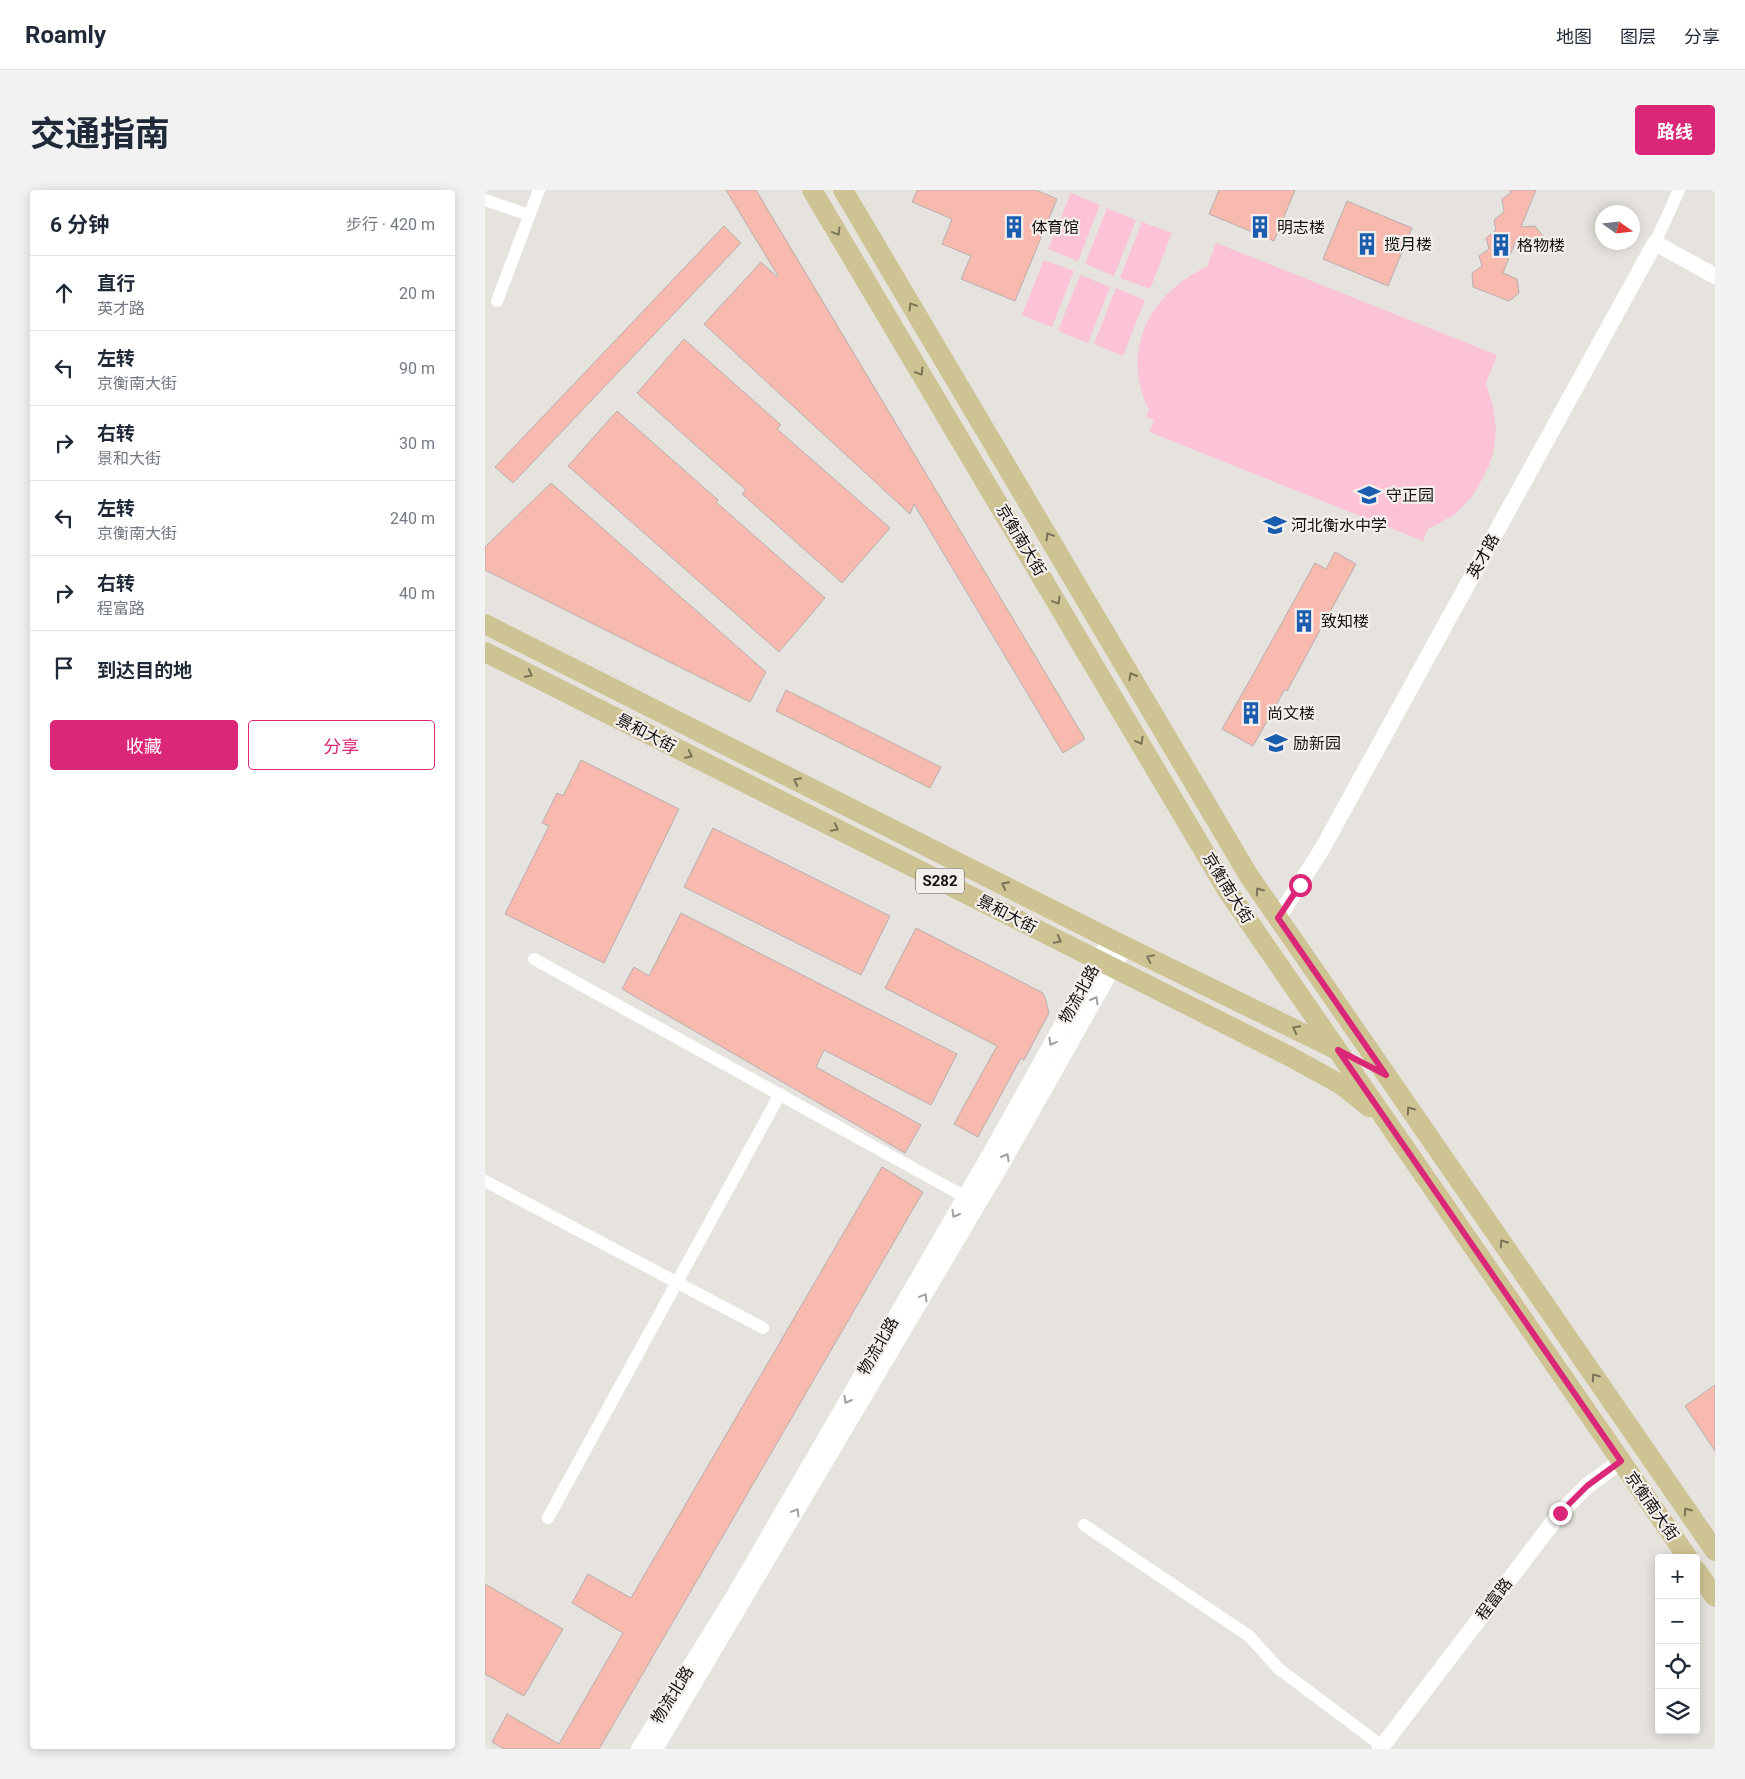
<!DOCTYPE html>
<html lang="zh">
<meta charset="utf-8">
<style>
body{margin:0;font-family:Roboto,"Noto Sans SC",sans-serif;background:#f2f2f3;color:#1f2937}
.controls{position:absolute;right:15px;bottom:15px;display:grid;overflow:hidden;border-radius:5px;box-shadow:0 2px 12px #0003}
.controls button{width:45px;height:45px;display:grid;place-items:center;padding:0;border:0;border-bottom:1px solid #e0e1e3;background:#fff;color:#1f2937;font:25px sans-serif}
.compass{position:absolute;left:1110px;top:15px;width:45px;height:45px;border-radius:50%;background:#fff;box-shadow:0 2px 12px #0003;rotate:104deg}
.stop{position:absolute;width:15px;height:15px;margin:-11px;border:4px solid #db2777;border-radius:50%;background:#fff}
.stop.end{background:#db2777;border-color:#fff;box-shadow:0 1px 5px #0008}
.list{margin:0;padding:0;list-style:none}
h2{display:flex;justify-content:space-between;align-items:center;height:65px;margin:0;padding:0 20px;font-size:21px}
h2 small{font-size:16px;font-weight:400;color:#747a83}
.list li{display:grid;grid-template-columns:32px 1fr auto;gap:15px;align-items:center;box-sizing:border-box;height:75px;padding:0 20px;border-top:1px solid #e0e1e3}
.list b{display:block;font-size:19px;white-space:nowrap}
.list p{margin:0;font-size:16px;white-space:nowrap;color:#747a83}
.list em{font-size:16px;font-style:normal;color:#747a83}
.actions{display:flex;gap:10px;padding:15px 20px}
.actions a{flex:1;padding:11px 0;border:1px solid #db2777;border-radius:5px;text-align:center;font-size:18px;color:#db2777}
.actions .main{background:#db2777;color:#fff}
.icon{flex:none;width:28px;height:28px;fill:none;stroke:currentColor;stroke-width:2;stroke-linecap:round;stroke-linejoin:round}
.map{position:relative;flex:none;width:1230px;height:1559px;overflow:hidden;border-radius:5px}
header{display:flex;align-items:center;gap:30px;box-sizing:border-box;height:70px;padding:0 25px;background:#fff;border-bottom:1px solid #e0e1e3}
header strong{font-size:24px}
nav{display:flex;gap:28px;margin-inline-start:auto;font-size:18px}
.intro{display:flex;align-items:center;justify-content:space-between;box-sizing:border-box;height:120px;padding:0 30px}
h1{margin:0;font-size:35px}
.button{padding:12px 22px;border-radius:5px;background:#db2777;color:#fff;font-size:18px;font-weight:700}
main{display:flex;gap:30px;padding:0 30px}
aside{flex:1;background:#fff;border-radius:5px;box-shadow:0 2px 12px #0003}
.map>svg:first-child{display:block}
.green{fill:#fcc3d6}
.building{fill:#f8b9af;stroke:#b6b0af}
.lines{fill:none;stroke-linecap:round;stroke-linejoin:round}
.minor{stroke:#fff;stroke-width:12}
.tertiary{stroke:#fff;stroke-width:16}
.primary{stroke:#cec493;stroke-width:20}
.oneway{stroke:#7a7458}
.oneway2{stroke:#a1a0a0}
.route{stroke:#db2777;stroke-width:6}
.labels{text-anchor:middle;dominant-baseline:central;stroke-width:4.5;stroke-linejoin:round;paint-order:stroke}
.shield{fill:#f4efeb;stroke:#575452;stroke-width:1}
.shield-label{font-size:15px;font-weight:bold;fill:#141211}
.poi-label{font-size:16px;fill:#141211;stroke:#f4efeb;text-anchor:start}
.street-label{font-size:16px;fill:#141211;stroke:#f4efeb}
</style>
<header>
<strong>Roamly</strong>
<nav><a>地图</a><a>图层</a><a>分享</a></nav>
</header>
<div class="intro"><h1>交通指南</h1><a class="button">路线</a></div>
<main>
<aside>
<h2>6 分钟<small>步行 · 420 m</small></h2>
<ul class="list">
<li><svg class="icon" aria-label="ahead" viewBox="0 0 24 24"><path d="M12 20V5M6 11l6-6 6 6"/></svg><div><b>直行</b><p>英才路</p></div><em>20 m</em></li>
<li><svg class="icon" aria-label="left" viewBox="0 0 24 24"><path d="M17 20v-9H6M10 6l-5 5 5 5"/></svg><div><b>左转</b><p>京衡南大街</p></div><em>90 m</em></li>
<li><svg class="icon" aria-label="right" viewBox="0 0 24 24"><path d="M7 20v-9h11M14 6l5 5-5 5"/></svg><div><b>右转</b><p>景和大街</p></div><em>30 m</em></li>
<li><svg class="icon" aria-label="left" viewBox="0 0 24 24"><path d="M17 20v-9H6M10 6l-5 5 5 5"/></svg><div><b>左转</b><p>京衡南大街</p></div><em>240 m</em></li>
<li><svg class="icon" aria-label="right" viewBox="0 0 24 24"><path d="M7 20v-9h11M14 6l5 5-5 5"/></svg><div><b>右转</b><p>程富路</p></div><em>40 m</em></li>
<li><svg class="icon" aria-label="arrive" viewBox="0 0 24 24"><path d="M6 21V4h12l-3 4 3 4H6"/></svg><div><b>到达目的地</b></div></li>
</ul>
<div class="actions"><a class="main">收藏</a><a>分享</a></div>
</aside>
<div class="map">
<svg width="1230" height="1559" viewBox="0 0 1230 1559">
<rect width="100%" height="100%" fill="#e6e2de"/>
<g class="green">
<path d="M586,3L615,15L593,71L563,59Z"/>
<path d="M622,18L651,30L629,86L600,74Z"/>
<path d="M657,32L687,43L665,99L635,88Z"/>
<path d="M731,53L1012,165L1001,193L1008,216L1011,240L1008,264L1003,278L989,304L979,315L969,325L943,339L938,351L664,242L669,230L661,227L664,220C635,161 664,103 722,77Z"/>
<path d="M559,70L589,81L567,137L537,125Z"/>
<path d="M595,85L625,97L603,153L573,141Z"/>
<path d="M631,98L660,110L638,166L609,154Z"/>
</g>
<g class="building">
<path d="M241,0H271L600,549L578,563L429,314L425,324L219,134L276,72L292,87L293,86Z"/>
<path d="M432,0H551L572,9L530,111L476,89L486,66L457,54L467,29L427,12Z"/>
<path d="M734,0H810L789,51L724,24Z"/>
<path d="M1025,0H1051L1036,37L1050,36L1058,46L1053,59L1039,61L1031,50L1018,83L1032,89L1034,103L1024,111L988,97L987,83L997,76L994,66L1004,59L1001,48L1011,40L1009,30L1019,22L1017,9L1026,3Z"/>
<path d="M862,11L927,38L903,96L838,69Z"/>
<path d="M239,36L256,53L28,293L10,277Z"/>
<path d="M199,149L296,235L292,239L405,338L357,393L257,304L261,300L152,203Z"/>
<path d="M132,221L233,310L231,312L340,408L294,462L83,276Z"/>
<path d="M66,293L281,482L265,512L0,380V357Z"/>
<path d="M850,362L871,374L802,501L800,499L768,556L737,539L765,490L830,373L841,379Z"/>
<path d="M301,500L456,577L445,598L291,521Z"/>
<path d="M96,570L194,619L119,773L20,724L64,636L57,633L72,603L78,606Z"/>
<path d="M228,638L405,726L376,785L199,697Z"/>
<path d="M196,723L472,864L446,915L339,860L331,877L436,935L420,963L137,799L149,777L164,786Z"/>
<path d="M431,738L558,803L561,811L564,823L539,870L536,868L493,947L469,934L512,856L400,798Z"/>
<path d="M397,977L438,1002L114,1559H19L7,1552L22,1524L74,1554L138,1443L87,1413L103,1384L146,1408Z"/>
<path d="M1230,1195V1261L1200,1216Z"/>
<path d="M0,1394L78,1439L39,1506L0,1484Z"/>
</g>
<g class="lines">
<g class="minor">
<path d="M0,10L44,25"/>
<path d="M1170,53L1194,0"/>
<path d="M12,111L54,0"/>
<path d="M49,769L475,1004"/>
<path d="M0,991L278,1138"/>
<path d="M63,1328L295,904"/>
<path d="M599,1335L764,1446L794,1479L897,1556"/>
</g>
<g class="tertiary">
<path d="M793,728L837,659L1170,53L1230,86"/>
<path d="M154,1559L250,1404L505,964L625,749"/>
<path d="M170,1559L518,972L640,756"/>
<path d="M895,1559L1075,1323L1102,1296L1136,1271"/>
</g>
<g class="primary">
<path d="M327,0L742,700L1203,1368"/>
<path d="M358,0L764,686L1230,1361"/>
<path d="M0,434L625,749L850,859"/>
<path d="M0,462L804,866L855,894L884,917"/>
<path d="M1211,1380L1230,1407"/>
</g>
</g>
<defs><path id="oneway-chevron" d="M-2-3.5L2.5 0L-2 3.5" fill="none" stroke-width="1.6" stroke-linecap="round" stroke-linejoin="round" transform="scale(1.25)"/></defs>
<g class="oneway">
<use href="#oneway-chevron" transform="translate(352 42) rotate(59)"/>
<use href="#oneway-chevron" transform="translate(427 116) rotate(-121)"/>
<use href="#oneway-chevron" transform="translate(435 182) rotate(59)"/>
<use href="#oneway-chevron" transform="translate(564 346) rotate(-121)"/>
<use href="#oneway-chevron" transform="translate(572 411) rotate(59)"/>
<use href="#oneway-chevron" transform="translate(44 484) rotate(27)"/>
<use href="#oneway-chevron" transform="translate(647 486) rotate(-120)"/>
<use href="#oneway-chevron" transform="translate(655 551) rotate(60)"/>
<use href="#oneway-chevron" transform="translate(204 565) rotate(27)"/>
<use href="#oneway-chevron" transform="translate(312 591) rotate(-153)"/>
<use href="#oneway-chevron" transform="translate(350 638) rotate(27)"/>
<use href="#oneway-chevron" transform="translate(520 695) rotate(-153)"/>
<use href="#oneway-chevron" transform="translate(774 701) rotate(-125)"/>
<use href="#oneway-chevron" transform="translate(573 750) rotate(28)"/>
<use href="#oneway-chevron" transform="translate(665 768) rotate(-154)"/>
<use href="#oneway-chevron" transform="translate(811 839) rotate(-153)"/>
<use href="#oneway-chevron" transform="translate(925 920) rotate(-125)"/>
<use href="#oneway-chevron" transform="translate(1018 1053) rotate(-125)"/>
<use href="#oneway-chevron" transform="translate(1110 1187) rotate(-125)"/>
<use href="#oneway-chevron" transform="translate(1202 1321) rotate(-125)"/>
</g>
<g class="oneway2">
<use href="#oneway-chevron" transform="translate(610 810) rotate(-60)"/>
<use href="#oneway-chevron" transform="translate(567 852) rotate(119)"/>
<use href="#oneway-chevron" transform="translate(521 967) rotate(-60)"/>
<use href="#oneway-chevron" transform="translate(470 1024) rotate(120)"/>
<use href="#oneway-chevron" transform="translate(439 1107) rotate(-59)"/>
<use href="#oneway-chevron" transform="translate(362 1210) rotate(120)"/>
<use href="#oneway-chevron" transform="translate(311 1322) rotate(-59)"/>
</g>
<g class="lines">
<path class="route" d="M815,695L793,728L901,885L853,860L1136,1271L1102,1296L1075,1323"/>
</g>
<defs>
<symbol id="building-bare" viewBox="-9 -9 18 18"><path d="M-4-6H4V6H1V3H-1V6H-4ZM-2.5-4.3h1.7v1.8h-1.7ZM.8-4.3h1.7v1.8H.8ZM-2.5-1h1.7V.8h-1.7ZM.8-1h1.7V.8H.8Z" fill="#1a5cad" stroke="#f4efeb" stroke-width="2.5" paint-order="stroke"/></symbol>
<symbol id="school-bare" viewBox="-9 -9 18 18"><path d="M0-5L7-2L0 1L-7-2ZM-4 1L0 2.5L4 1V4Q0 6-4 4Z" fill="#1a5cad" stroke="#f4efeb" stroke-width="2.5" paint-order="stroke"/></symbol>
</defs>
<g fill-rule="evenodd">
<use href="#building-bare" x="513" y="21" width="32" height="32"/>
<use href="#building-bare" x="759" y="21" width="32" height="32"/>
<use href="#building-bare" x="866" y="38" width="32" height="32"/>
<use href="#building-bare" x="1000" y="39" width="32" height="32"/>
<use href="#school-bare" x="868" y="289" width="32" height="32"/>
<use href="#school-bare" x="774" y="319" width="32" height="32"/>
<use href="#building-bare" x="803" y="415" width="32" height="32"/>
<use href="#building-bare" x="750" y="507" width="32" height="32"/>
<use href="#school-bare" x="775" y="537" width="32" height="32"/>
</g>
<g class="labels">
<rect class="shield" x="431" y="678.5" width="48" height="25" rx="4"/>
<g class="shield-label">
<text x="455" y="691">S282</text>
</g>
<g class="poi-label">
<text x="546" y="37">体育馆</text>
<text x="792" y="37">明志楼</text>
<text x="899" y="54">揽月楼</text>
<text x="1032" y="55">格物楼</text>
<text x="901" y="305">守正园</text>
<text x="806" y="335">河北衡水中学</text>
<text x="836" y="431">致知楼</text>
<text x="782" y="523">尚文楼</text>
<text x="808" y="553">励新园</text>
</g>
<g class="street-label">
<text transform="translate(536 350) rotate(59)">京衡南大街</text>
<text transform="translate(998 366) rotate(-61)">英才路</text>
<text transform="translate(161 543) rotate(27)">景和大街</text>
<text transform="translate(743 698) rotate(58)">京衡南大街</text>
<text transform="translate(522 724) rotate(27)">景和大街</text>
<text transform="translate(594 804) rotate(-61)">物流北路</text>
<text transform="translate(393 1156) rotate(-60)">物流北路</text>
<text transform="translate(1167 1316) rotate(55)">京衡南大街</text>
<text transform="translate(1009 1409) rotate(-53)">程富路</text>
<text transform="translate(187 1505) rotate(-58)">物流北路</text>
</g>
</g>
</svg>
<div class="controls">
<button>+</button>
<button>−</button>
<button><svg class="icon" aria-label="locate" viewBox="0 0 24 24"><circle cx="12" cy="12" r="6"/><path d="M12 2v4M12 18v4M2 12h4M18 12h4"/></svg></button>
<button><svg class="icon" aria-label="layers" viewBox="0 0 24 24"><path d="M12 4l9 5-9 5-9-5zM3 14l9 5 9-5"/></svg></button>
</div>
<svg class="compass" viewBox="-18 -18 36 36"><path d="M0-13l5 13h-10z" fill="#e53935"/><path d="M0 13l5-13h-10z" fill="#747a83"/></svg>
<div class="stop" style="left:815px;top:695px"></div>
<div class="stop end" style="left:1075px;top:1323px"></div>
</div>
</main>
